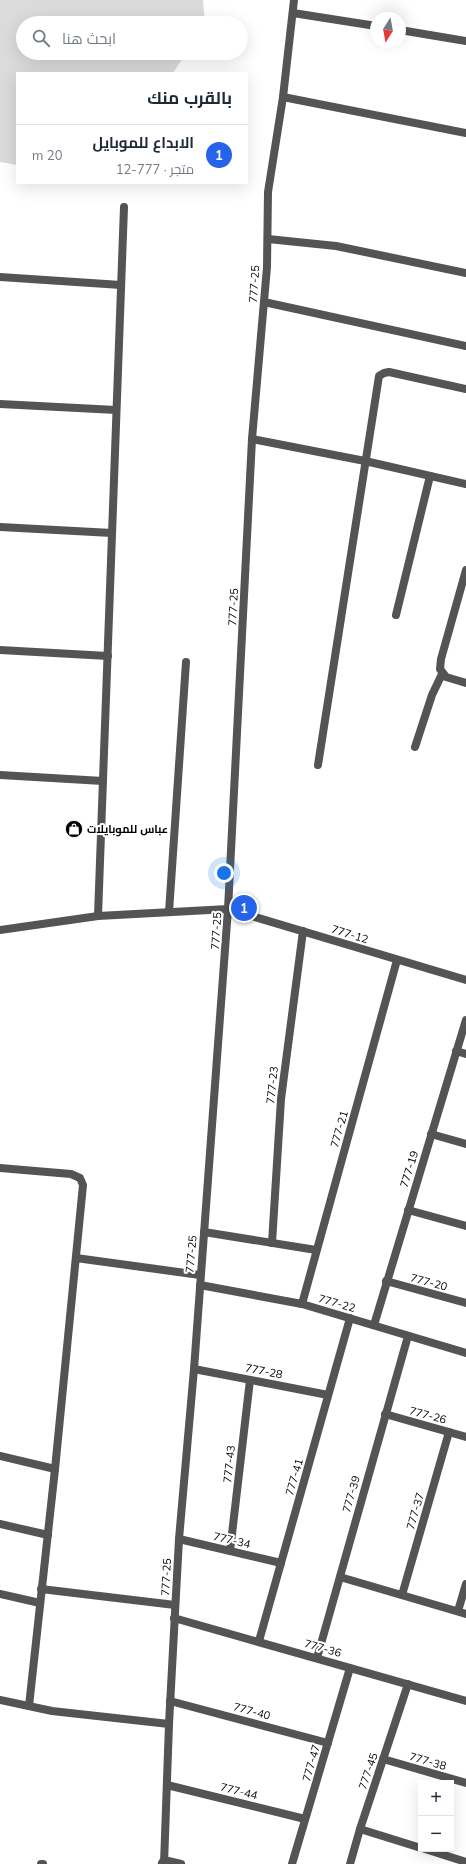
<!DOCTYPE html>
<html lang="ar">
<meta charset="utf-8">
<style>
body{margin:0;font-family:Mulish,Cairo,sans-serif;background:#f2f2f3;color:#1f2937;direction:rtl}
.controls{position:absolute;right:12px;bottom:12px;display:grid;overflow:hidden;border-radius:0px;box-shadow:0 4px 16px #0002}
.controls button{width:36px;height:36px;display:grid;place-items:center;padding:0;border:0;border-bottom:1px solid #e0e1e3;background:#fff;color:#1f2937;font:20px sans-serif}
.compass{position:absolute;left:370px;top:12px;width:36px;height:36px;border-radius:50%;background:#fff;box-shadow:0 4px 16px #0002;rotate:191deg}
.you{position:absolute;left:224px;top:873px;width:14px;height:14px;margin:-10px;border:3px solid #fff;border-radius:50%;background:#1a73e8;box-shadow:0 0 0 6px #1a73e833}
.badge{display:grid;place-items:center;width:26px;height:26px;border-radius:50%;background:#2563eb;color:#fff;font-size:13px;font-weight:700}
.pin{position:absolute;translate:-50% -50%;border:2px solid #fff;box-shadow:0 1px 4px #0006}
.list{margin:0;padding:0;list-style:none}
h2{display:flex;justify-content:space-between;align-items:center;height:52px;margin:0;padding:0 16px;font-size:17px}
h2 small{font-size:13px;font-weight:400;color:#747a83}
.list li{display:grid;grid-template-columns:26px 1fr auto;gap:12px;align-items:center;box-sizing:border-box;height:60px;padding:0 16px;border-top:1px solid #e0e1e3}
.list b{display:block;font-size:15px;white-space:nowrap}
.list p{margin:0;font-size:13px;white-space:nowrap;color:#747a83}
.list em{font-size:13px;font-style:normal;color:#747a83}
.icon{flex:none;width:22px;height:22px;fill:none;stroke:currentColor;stroke-width:2;stroke-linecap:round;stroke-linejoin:round}
.map{position:relative;flex:none;width:466px;height:1864px;overflow:hidden;direction:ltr}
.search{position:absolute;background:#fff;box-shadow:0 4px 16px #0002;left:16px;top:16px;width:232px;height:44px;display:flex;align-items:center;gap:10px;box-sizing:border-box;padding:0 14px;border-radius:22px;color:#747a83;font-size:15px}
.panel{position:absolute;background:#fff;box-shadow:0 4px 16px #0002;left:16px;top:72px;width:232px;height:112px;border-radius:0px;direction:rtl}
.map>svg:first-child{display:block}
.green{fill:#dbdbdb}
.lines{fill:none;stroke-linecap:round;stroke-linejoin:round}
.minor{stroke:#545454;stroke-width:8}
.tertiary{stroke:#545454;stroke-width:8}
.labels{text-anchor:middle;dominant-baseline:central;stroke-width:4;stroke-linejoin:round;paint-order:stroke}
.street-label{font-size:11px;fill:#000;stroke:#fff}
.poi-label{font-size:11px;font-weight:bold;fill:#000;stroke:#fff;text-anchor:start}
</style>
<div class="map">
<svg width="466" height="1864" viewBox="0 0 466 1864">
<rect width="100%" height="100%" fill="#fff"/>
<path class="green" d="M0,0H203L205,23H23V53H186L173,73H17V165L0,162Z"/>
<g class="lines">
<g class="minor">
<path d="M293,13L376,26"/>
<path d="M400,30L466,41"/>
<path d="M283,97L466,133"/>
<path d="M268,239L336,246L466,273"/>
<path d="M0,277L121,285"/>
<path d="M264,302L466,346"/>
<path d="M0,404L116,410"/>
<path d="M252,439L365,461L466,484"/>
<path d="M0,527L112,533"/>
<path d="M466,570L441,659L440,669L446,677L466,683"/>
<path d="M396,615L430,476"/>
<path d="M0,650L108,656"/>
<path d="M415,747L432,695L442,674"/>
<path d="M318,765L379,376L384,373L389,372L466,389"/>
<path d="M0,775L103,781"/>
<path d="M169,912L186,662"/>
<path d="M98,916L124,207"/>
<path d="M456,1051L466,1054"/>
<path d="M431,1134L466,1144"/>
<path d="M0,1168L71,1174L80,1178L83,1185L55,1469L29,1706"/>
<path d="M408,1210L466,1226"/>
<path d="M204,1232L316,1250"/>
<path d="M272,1243L281,1099L303,931"/>
<path d="M76,1258L200,1275"/>
<path d="M386,1281L466,1303"/>
<path d="M200,1285L302,1304L466,1353"/>
<path d="M302,1304L397,960"/>
<path d="M374,1325L466,1020"/>
<path d="M194,1369L328,1395"/>
<path d="M385,1414L466,1437"/>
<path d="M0,1456L55,1469"/>
<path d="M0,1524L48,1535"/>
<path d="M179,1539L281,1563"/>
<path d="M230,1551L250,1380"/>
<path d="M340,1577L466,1614"/>
<path d="M41,1589L175,1605"/>
<path d="M0,1594L40,1603"/>
<path d="M402,1595L449,1432"/>
<path d="M458,1611L466,1584"/>
<path d="M174,1618L466,1701"/>
<path d="M259,1641L350,1318"/>
<path d="M317,1658L408,1336"/>
<path d="M0,1700L52,1711L169,1724"/>
<path d="M170,1701L328,1743"/>
<path d="M383,1759L466,1783"/>
<path d="M167,1785L305,1819"/>
<path d="M360,1829L421,1848"/>
<path d="M425,1849L466,1862"/>
<path d="M162,1863L164,1860L181,1864"/>
<path d="M41,1864H43"/>
<path d="M164,1864L169,1724L179,1539L194,1369L228,909L252,439L267,267L268,192L283,97L294,0"/>
<path d="M292,1864L350,1668"/>
<path d="M350,1864L360,1829L408,1684"/>
</g>
<path class="tertiary" d="M0,930L98,916L228,909L466,980"/>
</g>
<defs>
<symbol id="shop-disc" viewBox="-11 -11 22 22"><circle r="9.5" fill="#000" stroke="#fff"/><path d="M-5-2.5h2.3a2.7 3.5 0 0 1 5.4 0H5L5.5 6h-11ZM-1.5-2.5h3a1.5 2.3 0 0 0-3 0Z" fill="#fff"/></symbol>
</defs>
<g fill-rule="evenodd">
<use href="#shop-disc" x="64" y="819" width="20" height="20"/>
</g>
<g class="labels">
<g class="street-label">
<text transform="translate(254 284) rotate(-86)">777-25</text>
<text transform="translate(233 607) rotate(-87)">777-25</text>
<text transform="translate(216 931) rotate(-86)">777-25</text>
<text transform="translate(350 934) rotate(17)">777-12</text>
<text transform="translate(272 1085) rotate(-84)">777-23</text>
<text transform="translate(339 1129) rotate(-74)">777-21</text>
<text transform="translate(409 1169) rotate(-73)">777-19</text>
<text transform="translate(191 1254) rotate(-85)">777-25</text>
<text transform="translate(429 1282) rotate(15)">777-20</text>
<text transform="translate(337 1303) rotate(16)">777-22</text>
<text transform="translate(264 1371) rotate(11)">777-28</text>
<text transform="translate(428 1415) rotate(15)">777-26</text>
<text transform="translate(229 1464) rotate(-84)">777-43</text>
<text transform="translate(294 1477) rotate(-74)">777-41</text>
<text transform="translate(351 1494) rotate(-74)">777-39</text>
<text transform="translate(415 1511) rotate(-74)">777-37</text>
<text transform="translate(232 1540) rotate(13)">777-34</text>
<text transform="translate(166 1577) rotate(-87)">777-25</text>
<text transform="translate(323 1648) rotate(16)">777-36</text>
<text transform="translate(252 1711) rotate(15)">777-40</text>
<text transform="translate(428 1761) rotate(16)">777-38</text>
<text transform="translate(311 1763) rotate(-74)">777-47</text>
<text transform="translate(368 1771) rotate(-71)">777-45</text>
<text transform="translate(239 1791) rotate(14)">777-44</text>
</g>
<g class="poi-label">
<text x="87" y="829">عباس للموبايلات</text>
</g>
</g>
</svg>
<div class="controls">
<button>+</button>
<button>−</button>
</div>
<svg class="compass" viewBox="-18 -18 36 36"><path d="M0-13l5 13h-10z" fill="#e53935"/><path d="M0 13l5-13h-10z" fill="#747a83"/></svg>
<div class="you"></div>
<div class="pin badge" style="left:244px;top:908px">1</div>
<div class="search"><svg class="icon" aria-label="search" viewBox="0 0 24 24"><circle cx="10" cy="10" r="6"/><path d="M15 15l6 6"/></svg>ابحث هنا</div>
<section class="panel">
<h2>بالقرب منك<small></small></h2>
<ul class="list">
<li><span class="badge">1</span><div><b>الابداع للموبايل</b><p>متجر · 777-12</p></div><em>20 m</em></li>
</ul>
</section>
</div>
